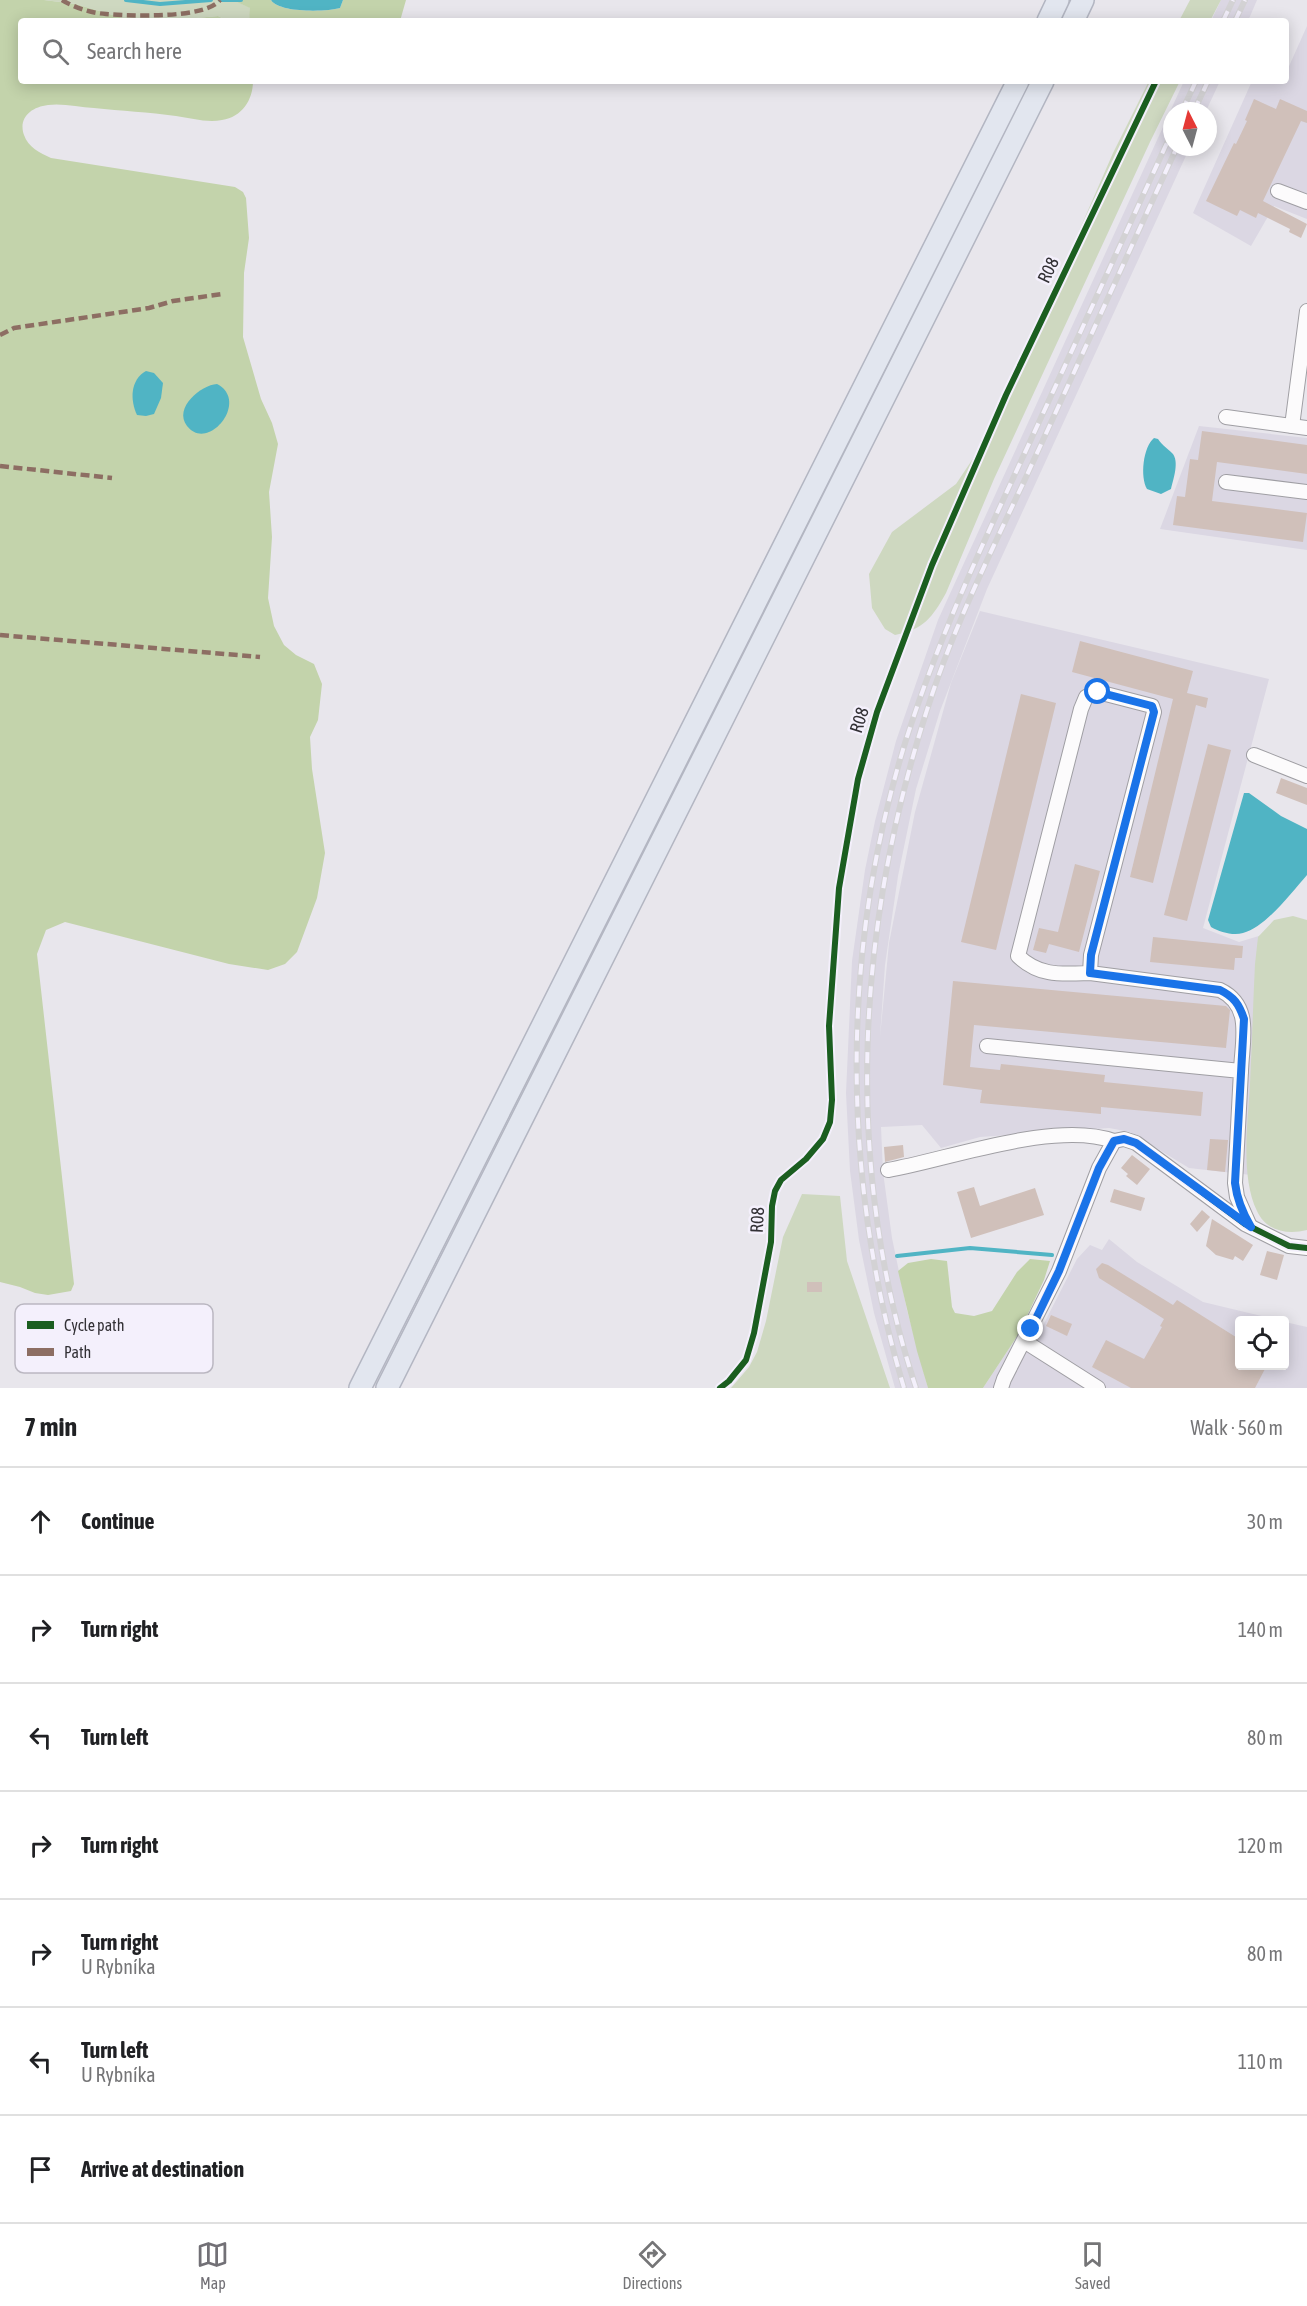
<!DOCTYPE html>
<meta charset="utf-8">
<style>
body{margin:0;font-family:"Asap Condensed",sans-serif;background:#f6f6f6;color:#202124}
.controls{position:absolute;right:18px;bottom:18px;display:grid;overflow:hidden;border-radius:6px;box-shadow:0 3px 15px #0003}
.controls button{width:54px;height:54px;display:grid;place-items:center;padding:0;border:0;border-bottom:2px solid #e0e0e0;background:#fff;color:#202124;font:30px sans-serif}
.compass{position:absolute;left:1163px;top:102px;width:54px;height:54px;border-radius:50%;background:#fff;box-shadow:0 3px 15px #0003;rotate:354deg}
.stop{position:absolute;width:18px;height:18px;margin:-14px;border:4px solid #1a73e8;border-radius:50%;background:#fff}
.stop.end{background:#1a73e8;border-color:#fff;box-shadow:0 2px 6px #0008}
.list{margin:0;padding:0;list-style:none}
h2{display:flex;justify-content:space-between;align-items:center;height:78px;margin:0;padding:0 24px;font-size:26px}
h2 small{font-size:20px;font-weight:400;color:#757577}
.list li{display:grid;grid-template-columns:39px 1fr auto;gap:18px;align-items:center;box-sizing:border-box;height:108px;padding:0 24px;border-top:2px solid #e0e0e0}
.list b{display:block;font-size:22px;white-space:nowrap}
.list p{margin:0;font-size:20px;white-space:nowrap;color:#757577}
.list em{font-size:20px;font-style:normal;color:#757577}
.icon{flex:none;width:33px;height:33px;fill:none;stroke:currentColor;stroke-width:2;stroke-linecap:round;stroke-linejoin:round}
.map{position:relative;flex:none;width:1307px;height:1388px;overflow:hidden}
.search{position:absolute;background:#fff;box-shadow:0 3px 15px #0003;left:18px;right:18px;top:18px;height:66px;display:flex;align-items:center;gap:15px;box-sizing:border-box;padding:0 21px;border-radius:6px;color:#757577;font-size:22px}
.sheet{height:834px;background:#fff}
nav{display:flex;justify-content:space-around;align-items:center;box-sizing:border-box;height:84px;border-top:2px solid #e0e0e0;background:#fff;font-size:16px;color:#757577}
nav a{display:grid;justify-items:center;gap:3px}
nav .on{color:#727076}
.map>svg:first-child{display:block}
.built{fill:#dbd7e3}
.green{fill:#ced8c0}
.forest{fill:#c3d3ab}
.water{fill:#50b4c4}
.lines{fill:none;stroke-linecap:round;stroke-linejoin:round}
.stream{stroke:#50b4c4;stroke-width:4}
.building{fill:#d0c0ba}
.minor-casing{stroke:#9f9ea3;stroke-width:16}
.highway-casing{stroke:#b3b6c2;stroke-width:24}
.minor{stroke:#fcfbfc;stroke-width:14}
.highway{stroke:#e2e6ef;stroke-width:21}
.rail-casing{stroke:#d3d2d4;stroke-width:6}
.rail{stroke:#f4f0fc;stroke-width:4;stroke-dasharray:11;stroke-linecap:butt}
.quiet{stroke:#8d6e63;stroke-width:4.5;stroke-dasharray:9 4.5;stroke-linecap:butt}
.cycleway-casing{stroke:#f4f0fc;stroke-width:10}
.cycleway{stroke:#1b5e20;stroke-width:6}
.route{stroke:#1a73e8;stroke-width:8}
.labels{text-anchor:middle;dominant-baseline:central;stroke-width:5;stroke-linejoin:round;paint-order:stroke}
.street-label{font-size:18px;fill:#333136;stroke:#f4f0fc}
.key{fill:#f4f0fc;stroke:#bab7c1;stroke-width:1.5}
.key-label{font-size:16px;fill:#333136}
</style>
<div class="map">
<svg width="1307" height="1388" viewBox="0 0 1307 1388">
<rect width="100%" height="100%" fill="#e8e6ec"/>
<g class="built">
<path d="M1221,0H1257L1248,21H1211Z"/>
<path d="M1307,26V219L1274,206L1251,246L1193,213L1252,81H1286V73Z"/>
<path d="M1184,81H1220L1206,111H1172V147H1190L987,589L940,711L916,789L898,876L885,965L880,1037L889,943L915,812L951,683L980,611L1269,679L1203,928L1239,942L1272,932L1251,1175L1189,1168L1130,1132L1109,1128L980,1137L941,1148L922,1125L881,1127L883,1172L892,1238L907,1310L928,1388H895L874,1313L859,1240L850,1171L846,1093L852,961L865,870L875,821L896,741L938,620Z"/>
<path d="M1199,426L1307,438V550L1160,529Z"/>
<path d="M1109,1239L1137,1262L1203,1302L1278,1320H1240V1366H1284L1285,1322L1307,1327V1388H983L1018,1335L1035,1341L1077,1259L1090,1245L1102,1250Z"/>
</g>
<g class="green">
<path d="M44,0H232L251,8L249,21H228L218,16L163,21H133L76,4Z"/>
<path d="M1190,0H1221L1210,21H1179Z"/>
<path d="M1149,81H1180L1150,142L994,479L946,593C932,618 924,629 895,635L885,629L872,608L869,574L892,532L956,484L992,430L1113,153Z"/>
<path d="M1293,916L1307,920V1230C1287,1235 1266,1231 1257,1211C1240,1176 1248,1121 1250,1084C1252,1044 1253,1004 1255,964L1258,937L1274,920Z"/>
<path d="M802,1194L840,1196L847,1261L890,1388H731L749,1367L757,1352L766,1321L783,1237Z"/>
</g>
<g class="forest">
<path d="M0,0H44L76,4L133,21H21V81H253C253,100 242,117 222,120C207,123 191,118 176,116C149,112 121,111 94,108C79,107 62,103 48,105C31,107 18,118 24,135C28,147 40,153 51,158L235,187L243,192L246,198L249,238L244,273L243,337L261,399L272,423L278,444L269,492L272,537L268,598L274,626L284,645L296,655L314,664L322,684L318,720L310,737L312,769L325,853L317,898L297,952L285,964L268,970L229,964L65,922L46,930L37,954L74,1284L71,1291L48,1295L35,1293L20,1287L0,1282Z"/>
<path d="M232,0H271C279,13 326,12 340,8L343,0H406L400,21H249L250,8Z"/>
<path d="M218,16L228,21H163Z"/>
<path d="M931,1259L947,1261L952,1307L955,1313L974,1316L992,1311L1017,1272L1030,1259L1050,1261L1044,1280L1018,1335L983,1388H928L917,1351L898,1271L908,1263Z"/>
</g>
<g class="water">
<path d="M271,0H343L340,8C326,12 279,13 271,0Z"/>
<path d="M146,371L154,373L163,383L161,398L154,414L146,416L137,415C130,400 130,380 146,371Z"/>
<path d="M217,384C250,401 208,453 187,426C173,408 201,385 217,384Z"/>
<path d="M1154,438L1158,439C1163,446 1167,448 1172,453C1180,461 1173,480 1171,489L1161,494L1147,489C1140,477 1143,447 1154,438Z"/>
<path d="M1244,793H1249L1281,816L1307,829V875C1291,893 1266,927 1243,933C1233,936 1220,932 1211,927L1208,920Z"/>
</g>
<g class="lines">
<g class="stream">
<path d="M126,0L160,4L211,0"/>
<path d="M220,0H241"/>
<path d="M897,1256L970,1248L1052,1255"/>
</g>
</g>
<g class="building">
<path d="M1254,99L1276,109L1280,99L1307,111V123L1301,121L1263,201L1307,224L1301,238L1289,232L1290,229L1258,213L1256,218L1240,210L1237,216L1206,201L1234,143L1236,144L1247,121L1245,120Z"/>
<path d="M1202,431L1307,445V474L1217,462L1212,501L1307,513L1303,542L1173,525L1177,496L1185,497L1190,459L1198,460Z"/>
<path d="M1080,641L1193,671L1187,693L1208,698L1206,708L1196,705L1153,883L1130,877L1173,699L1072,672Z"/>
<path d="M1021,694L1056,703L996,950L961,942Z"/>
<path d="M1208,744L1231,750L1187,921L1164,915Z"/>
<path d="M1281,778L1307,788V805L1276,793Z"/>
<path d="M1075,864L1100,871L1079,952L1049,944L1046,953L1033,950L1039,928L1058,932Z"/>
<path d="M1153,937L1243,946L1242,958H1235L1234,970L1150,962Z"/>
<path d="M953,981L1226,1006L1230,1010L1226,1048L974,1025L970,1067L1000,1070L1001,1064L1105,1075L1104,1082L1203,1092L1201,1116L1101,1107V1114L980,1103L982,1090L943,1085Z"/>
<path d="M1210,1139L1228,1140L1225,1172L1207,1170Z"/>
<path d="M903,1145L904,1157L885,1162L884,1147Z"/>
<path d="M1132,1155L1150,1169L1137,1185L1126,1176L1128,1174L1121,1168Z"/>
<path d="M974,1187L980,1206L1035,1188L1044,1215L971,1238L957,1192Z"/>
<path d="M1114,1189L1145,1198L1141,1211L1110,1202Z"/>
<path d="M1202,1210L1210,1217L1197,1232L1190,1224Z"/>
<path d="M1212,1219L1253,1245L1243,1261L1235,1256L1233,1260L1216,1255L1206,1246Z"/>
<path d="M1267,1251L1284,1255L1277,1280L1260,1275Z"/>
<path d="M1102,1263L1108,1265L1173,1305L1177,1300L1239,1339V1365H1267L1255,1388H1131L1092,1367L1106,1340L1144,1359L1162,1327L1160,1326L1164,1319L1099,1278L1096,1269Z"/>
<rect x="807" y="1282" width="15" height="10"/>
<path d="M1051,1315L1072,1324L1067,1336L1046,1326Z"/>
</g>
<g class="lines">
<defs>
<g id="minor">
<path d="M1278,191L1307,202"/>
<path d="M1226,417L1307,428"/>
<path d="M1292,426L1307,311"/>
<path d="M1226,482L1307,492"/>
<path d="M1254,755L1307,776"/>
<path d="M1090,973C1062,974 1040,977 1018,956L1081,709L1086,697L1098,692L1152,706L1154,712L1091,955L1090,973L1220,990C1253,1006 1242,1040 1241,1071"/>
<path d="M987,1046L1241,1071L1235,1183L1237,1197L1249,1224"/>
<path d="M888,1170C950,1159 1055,1120 1114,1141"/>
<path d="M1024,1341L1098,1388"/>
<path d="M1001,1388L1004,1379L1059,1271L1099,1168L1114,1141L1124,1139L1136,1143L1245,1224L1289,1246L1307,1248"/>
</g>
<g id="highway">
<path d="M1048,21L1058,0"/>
<path d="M1073,21L1083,0"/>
<path d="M360,1388L1018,81"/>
<path d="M387,1388L1043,81"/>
</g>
</defs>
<use href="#minor" class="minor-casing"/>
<use href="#highway" class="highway-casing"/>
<use href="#minor" class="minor"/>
<use href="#highway" class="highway"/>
<defs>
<g id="rail">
<path d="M1223,21L1233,0"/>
<path d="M1235,21L1245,0"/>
<path d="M1182,111L1196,81"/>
<path d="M1194,111L1208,81"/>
<path d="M904,1388C841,1178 840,950 906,740C938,639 983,543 1028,446C1076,342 1124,237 1172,132"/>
<path d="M916,1388C843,1167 856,930 927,710C952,630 991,552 1027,475C1077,366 1127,256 1177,147"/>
</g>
</defs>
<use href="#rail" class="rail-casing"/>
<use href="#rail" class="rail"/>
<g class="quiet">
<path d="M62,0C75,8 91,13 106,14C129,16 206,19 220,0"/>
<path d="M0,335L14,328L149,308L173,301L222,294"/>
<path d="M0,466L112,478"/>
<path d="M0,635L260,657"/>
</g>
<defs>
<g id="cycleway">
<path d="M1031,1329L1059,1271L1099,1168L1114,1141L1124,1139L1136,1143L1245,1224L1289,1246L1307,1248"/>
<path d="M720,1388L729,1381L746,1360L754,1333L771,1242L772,1206L775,1191L781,1180L806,1159L823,1139L830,1122L832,1100L829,1026L839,888L858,779L877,712L932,565L1006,395L1156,81"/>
</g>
</defs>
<use href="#cycleway" class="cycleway-casing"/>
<use href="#cycleway" class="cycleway"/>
</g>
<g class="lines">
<path class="route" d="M1031,1329L1059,1271L1099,1168L1114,1141L1124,1139L1136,1143L1251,1227C1242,1212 1237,1200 1235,1183L1244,1019C1239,1004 1234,997 1220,990L1090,973L1091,955L1154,712L1152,706L1098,692"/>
</g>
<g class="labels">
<g class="street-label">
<text transform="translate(1048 270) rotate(-64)">R08</text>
<text transform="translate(859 720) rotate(-72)">R08</text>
<text transform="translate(757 1220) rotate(-87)">R08</text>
</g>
</g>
<rect x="15" y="1304" width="198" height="69" rx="9" class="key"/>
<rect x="27" y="1321" width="27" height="8" fill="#1b5e20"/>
<rect x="27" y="1348" width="27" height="8" fill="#8d6e63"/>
<g class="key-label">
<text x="64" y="1331">Cycle path</text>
<text x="64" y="1358">Path</text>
</g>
</svg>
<div class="controls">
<button><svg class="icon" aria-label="locate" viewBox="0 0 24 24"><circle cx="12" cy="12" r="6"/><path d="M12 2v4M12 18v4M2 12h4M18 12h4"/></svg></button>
</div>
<svg class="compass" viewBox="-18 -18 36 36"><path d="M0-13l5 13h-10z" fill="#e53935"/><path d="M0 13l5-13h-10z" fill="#757577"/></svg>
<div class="stop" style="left:1098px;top:692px"></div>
<div class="stop end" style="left:1031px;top:1329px"></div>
<div class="search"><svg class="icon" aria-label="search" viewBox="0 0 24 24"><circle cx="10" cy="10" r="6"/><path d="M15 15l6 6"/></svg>Search here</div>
</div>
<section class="sheet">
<h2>7 min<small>Walk · 560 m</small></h2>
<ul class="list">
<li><svg class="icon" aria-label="ahead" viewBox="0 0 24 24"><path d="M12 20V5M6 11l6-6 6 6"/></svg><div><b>Continue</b></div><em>30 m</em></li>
<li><svg class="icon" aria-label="right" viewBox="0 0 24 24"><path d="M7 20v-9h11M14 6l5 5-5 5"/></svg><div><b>Turn right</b></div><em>140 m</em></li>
<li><svg class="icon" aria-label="left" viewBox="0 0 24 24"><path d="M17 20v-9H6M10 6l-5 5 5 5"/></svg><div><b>Turn left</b></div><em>80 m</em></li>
<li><svg class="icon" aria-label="right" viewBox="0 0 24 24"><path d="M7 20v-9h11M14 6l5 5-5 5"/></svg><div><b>Turn right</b></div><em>120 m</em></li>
<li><svg class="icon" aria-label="right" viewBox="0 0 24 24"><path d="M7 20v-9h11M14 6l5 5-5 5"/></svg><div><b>Turn right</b><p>U Rybníka</p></div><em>80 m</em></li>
<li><svg class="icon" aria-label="left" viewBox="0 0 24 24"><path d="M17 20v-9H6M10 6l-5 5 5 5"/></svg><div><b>Turn left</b><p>U Rybníka</p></div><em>110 m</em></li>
<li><svg class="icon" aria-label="arrive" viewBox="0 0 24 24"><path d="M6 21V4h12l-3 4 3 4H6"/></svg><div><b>Arrive at destination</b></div></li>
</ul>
</section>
<nav>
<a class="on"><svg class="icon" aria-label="map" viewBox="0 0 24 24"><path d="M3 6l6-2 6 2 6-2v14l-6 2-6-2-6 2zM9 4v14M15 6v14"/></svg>Map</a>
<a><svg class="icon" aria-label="directions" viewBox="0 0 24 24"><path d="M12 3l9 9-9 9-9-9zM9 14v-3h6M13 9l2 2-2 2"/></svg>Directions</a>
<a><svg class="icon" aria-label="saved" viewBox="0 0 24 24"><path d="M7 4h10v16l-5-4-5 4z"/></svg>Saved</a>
</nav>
